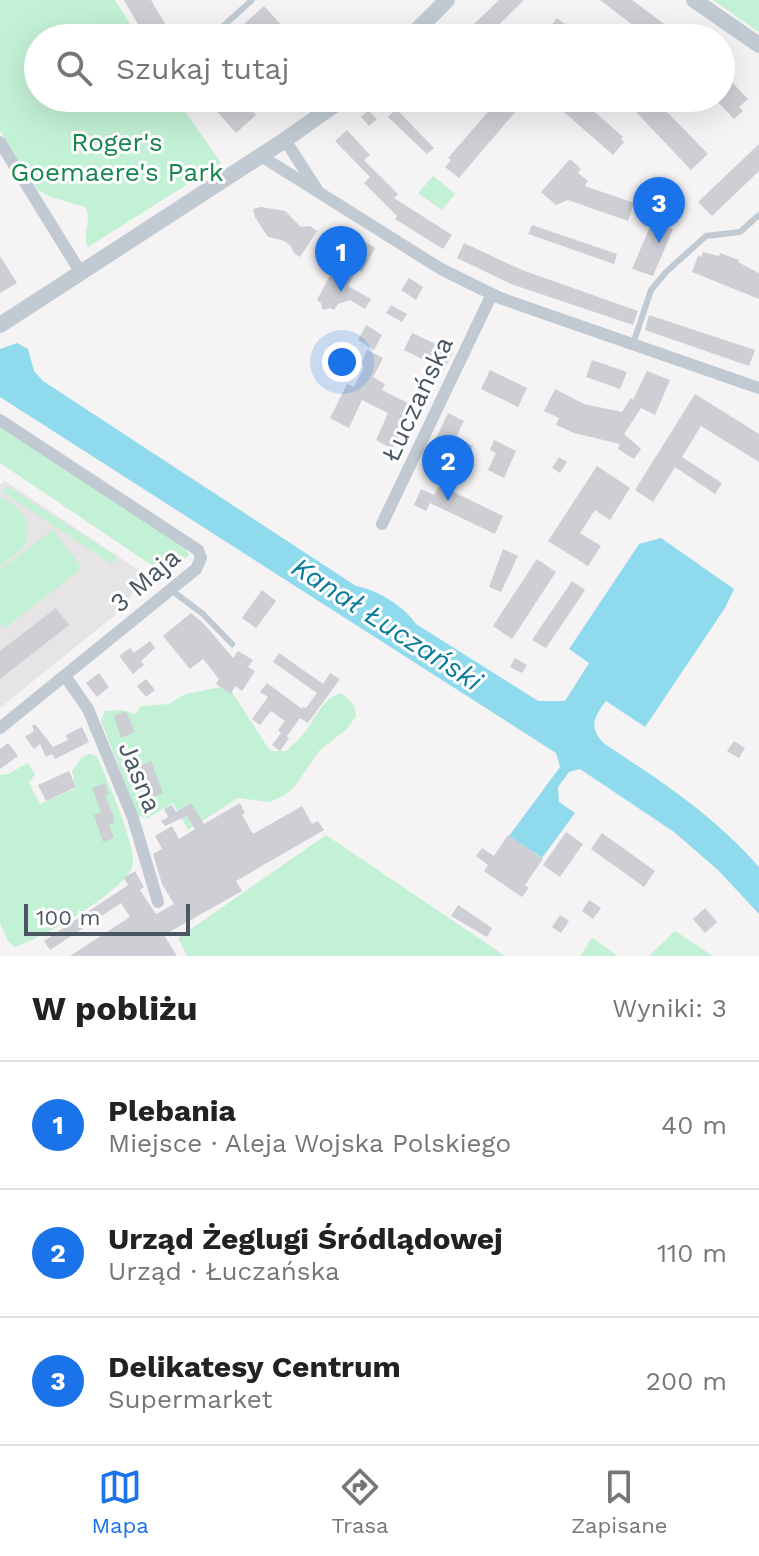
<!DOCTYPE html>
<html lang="pl">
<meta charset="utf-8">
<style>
body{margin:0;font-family:"Work Sans",sans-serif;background:#f6f6f6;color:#222}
.scale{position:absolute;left:24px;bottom:20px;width:166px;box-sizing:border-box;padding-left:8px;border:4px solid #4a5661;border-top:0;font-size:22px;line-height:28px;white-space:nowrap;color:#4a5661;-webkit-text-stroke:6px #fff;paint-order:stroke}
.you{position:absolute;left:342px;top:362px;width:28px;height:28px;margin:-20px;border:6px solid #fff;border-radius:50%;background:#1a73e8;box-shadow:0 0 0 12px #1a73e833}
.badge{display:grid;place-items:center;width:52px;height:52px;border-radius:50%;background:#1a73e8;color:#fff;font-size:26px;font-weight:700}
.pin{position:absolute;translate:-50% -66px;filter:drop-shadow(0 2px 4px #0008)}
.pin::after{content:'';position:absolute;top:42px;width:28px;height:24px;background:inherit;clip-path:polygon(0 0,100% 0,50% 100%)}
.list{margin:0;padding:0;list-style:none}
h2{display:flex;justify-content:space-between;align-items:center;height:104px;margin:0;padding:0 32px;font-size:34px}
h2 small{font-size:26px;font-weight:400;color:#767676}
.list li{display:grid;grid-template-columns:52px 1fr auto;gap:24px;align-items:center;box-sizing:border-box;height:128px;padding:0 32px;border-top:2px solid #e0e0e0}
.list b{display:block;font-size:30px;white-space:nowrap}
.list p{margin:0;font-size:26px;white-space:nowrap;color:#767676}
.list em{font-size:26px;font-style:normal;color:#767676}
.icon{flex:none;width:44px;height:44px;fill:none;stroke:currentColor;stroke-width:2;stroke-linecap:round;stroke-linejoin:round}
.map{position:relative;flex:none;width:759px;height:956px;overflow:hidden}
.search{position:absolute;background:#fff;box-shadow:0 8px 32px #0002;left:24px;right:24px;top:24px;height:88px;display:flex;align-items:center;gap:20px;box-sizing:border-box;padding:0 28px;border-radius:44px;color:#767676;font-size:30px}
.sheet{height:488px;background:#fff}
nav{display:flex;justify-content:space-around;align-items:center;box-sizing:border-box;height:112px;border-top:2px solid #e0e0e0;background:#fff;font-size:22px;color:#767676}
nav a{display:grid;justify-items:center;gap:4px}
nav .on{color:#1a73e8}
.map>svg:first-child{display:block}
.education{fill:#e6e4e5}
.green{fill:#c3f1d5}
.water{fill:#90daee}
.building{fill:#cdcfd5}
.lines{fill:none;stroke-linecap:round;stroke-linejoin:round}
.service{stroke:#c1cad2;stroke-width:6}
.minor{stroke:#c1cad2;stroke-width:12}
.tertiary{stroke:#c1cad2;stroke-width:16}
.labels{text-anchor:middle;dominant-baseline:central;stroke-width:6;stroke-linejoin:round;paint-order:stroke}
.park-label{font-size:26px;fill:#17864f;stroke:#fff}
.street-label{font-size:26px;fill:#4a5661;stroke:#fff}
.water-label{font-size:28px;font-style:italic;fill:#0c7c9b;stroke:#fff}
</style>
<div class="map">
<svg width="759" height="956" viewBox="0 0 759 956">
<rect width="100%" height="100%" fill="#f5f3f3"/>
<path class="education" d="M5,481L143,573L126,606L0,708V485Z"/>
<g class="green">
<path d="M0,0H115L139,38H38V98H176L221,163L88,247C81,235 93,221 85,207L51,197L38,190L0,131Z"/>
<path d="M713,0H759V32L757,31Z"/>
<path d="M433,176L455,194L442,210L418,193Z"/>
<path d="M0,426L184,546L189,555L139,599L156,568L0,463Z"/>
<path d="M7,486L117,557L112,564L3,492Z"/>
<path d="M0,498C19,504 35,523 25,544C20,553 8,559 0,566Z"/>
<path d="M53,530L82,568L4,629L0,624V570Z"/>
<path d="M221,687L232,692L270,751H286C293,744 301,738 306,731C317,716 322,698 342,693L354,705L356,716L348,728L319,751L296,785L285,795L270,802L238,798L188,830L173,803L148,818L138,816L101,721L105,711L121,710L135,714L141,706L169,704L185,694Z"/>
<path d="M89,754L97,756C105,776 139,850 132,868C122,892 41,939 15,947L8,941L0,923V775L8,774L28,763L35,774L29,783L40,804L76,788L72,771L81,758Z"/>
<path d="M326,835L505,956H187L178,938Z"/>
<path d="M675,931L713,956H649Z"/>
<path d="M592,938L618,956H580Z"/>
</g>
<path class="water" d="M17,343L28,349L34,371L43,381L356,586C376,589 405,607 416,624L538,701H565L589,663L569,649L639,544L661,538L734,589L725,608L645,727L606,701C593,718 588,729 606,745C664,783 712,814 759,867V914L718,870L674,832L580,769L569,772L558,787L559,802L575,813L542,858L509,836L560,767L556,753L0,397V349Z"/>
<g class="building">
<path d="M124,0H151L167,27L146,38Z"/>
<path d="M499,0H524L485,38L473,25Z"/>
<path d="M600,0H632L671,29L664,38H650Z"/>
<path d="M264,6L293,38H256L244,24Z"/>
<path d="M557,18L584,38H556L547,31Z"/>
<path d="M721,71L748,99L739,107L743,111L734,119L714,98H721Z"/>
<path d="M205,98H240L256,115L236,133Z"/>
<path d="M390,98H418L404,112Z"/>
<path d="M500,98H514L522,104L459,178L445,167L451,160L448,158Z"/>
<path d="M548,98H579L623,137L621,139L624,142L613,155Z"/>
<path d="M655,100L708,154L691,170L636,112L645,104L648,107Z"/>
<path d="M396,109L434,148L427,154L388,117Z"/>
<path d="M368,110L377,119L369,126L361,117Z"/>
<path d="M347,130L370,155L364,160L398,194L394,198L452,235L443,249L395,219L397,216L364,183L370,177L335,141Z"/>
<path d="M759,144V171L712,216L698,202Z"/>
<path d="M570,159L581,169L578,173L588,181L585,186L634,203L628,221L568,200L556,205L541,192Z"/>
<path d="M261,207L285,211L301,227L310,226L317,231L300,257L294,253L290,245L282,240L268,237L255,217L253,209Z"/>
<path d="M652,222L673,229L653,276L632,269Z"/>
<path d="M532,225L617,254L614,264L528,234Z"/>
<path d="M366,242L375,248L362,272L358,269L348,286L371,299L365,309L350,300L338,304L334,310L330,308L323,310L321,303L317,300L329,277L348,249L354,253L358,246L362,249Z"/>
<path d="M464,243L522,270L638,311L633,325L511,284L457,258Z"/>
<path d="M703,252L719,256L720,253L739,260L738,262L759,273V299L692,272L698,256L701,257Z"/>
<path d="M0,256L17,283L0,293Z"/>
<path d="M409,278L423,287L416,300L401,290Z"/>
<path d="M391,305L407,314L402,322L386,313Z"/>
<path d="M649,315L755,350L749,366L645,330Z"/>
<path d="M366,325L382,335L374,350L358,340Z"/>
<path d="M412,333L453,352L444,370L404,350Z"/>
<path d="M367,350L383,358L373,377L385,384L382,390L410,404L397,431L401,433L392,449L376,440L388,413L362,400L349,428L330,418L347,384L354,387L364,367L360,365Z"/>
<path d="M592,360L627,372L620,389L586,377Z"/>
<path d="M490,370L527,388L518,407L481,389Z"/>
<path d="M647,371L670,380L655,415L641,408L624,434L641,449L634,459L618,449L620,444L574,433L556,425L559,418L544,411L555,389L584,404L622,412L631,398L633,400Z"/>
<path d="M695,394L759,434V462L701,426L682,457L722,483L715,494L675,467L653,502L635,490Z"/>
<path d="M448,413L464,421L456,437L473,446L466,461L433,445Z"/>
<path d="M494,440L516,451L504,478L488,470L496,453L490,450Z"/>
<path d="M559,457L567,462L560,473L552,468Z"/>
<path d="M597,466L630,488L610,520L595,510L580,533L601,546L588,566L548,541Z"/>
<path d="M439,485L503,516L495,534L430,503L426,511L414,505L421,489L434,495Z"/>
<path d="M503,549L518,556L501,592L489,587Z"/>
<path d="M537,559L556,572L512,639L493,626Z"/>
<path d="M572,581L585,590L546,648L532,640Z"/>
<path d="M262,590L276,601L256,628L242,618Z"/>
<path d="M56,608L69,625L0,679V651Z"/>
<path d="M191,613L204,624L233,658L238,651L253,660L248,667L255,671L242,691L235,686L231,694L216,684L219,679L203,659L190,669L163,636Z"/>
<path d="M150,641L155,648L141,661L144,665L133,674L119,656L130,648L134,653Z"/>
<path d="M279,653L323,684L330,673L340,679L308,723L300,718L287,736L285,735L289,738L280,751L272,745L281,733L278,730L285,721L271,711L260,725L252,719L268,697L260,692L267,683L302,709L303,707L306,708L317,693L273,662Z"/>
<path d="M515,658L527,665L522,673L510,667Z"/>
<path d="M99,673L109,687L97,697L86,683Z"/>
<path d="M146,679L155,690L146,697L137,686Z"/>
<path d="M126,711L135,732L121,738L114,716Z"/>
<path d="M35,724L53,747L68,740L66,735L82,727L89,742L55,759L52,754L46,757L40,744L34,749L25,737L34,731L32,726Z"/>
<path d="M734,741L745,748L739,758L727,751Z"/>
<path d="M8,743L18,756L0,769V749Z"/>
<path d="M151,761L163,793L150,799L135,768Z"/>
<path d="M69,771L76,787L46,801L38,785Z"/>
<path d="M105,783L109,794L105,796L114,817V823L109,825L114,838L103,842L94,815L101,812L92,788Z"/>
<path d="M191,803L204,824L240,803L245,813L242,815L253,834L302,806L312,824L318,821L324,830L236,881L242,891L164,935L177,956H70L130,917L121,903L50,950L44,941L128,885L124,878L135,871L144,887L140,890L156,914L174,904L162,884L153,854L162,849L155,836L172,826L179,839L195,829L187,816L165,826L161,821L168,817L164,809L172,805L176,812Z"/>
<path d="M566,832L583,844L560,877L543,865Z"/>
<path d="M602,833L655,871L644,887L591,849Z"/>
<path d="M508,835L543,859L525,885L529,888L522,897L484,871L488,865L476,856L482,848L494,856Z"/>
<path d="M589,900L601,908L593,919L582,911Z"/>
<path d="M458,905L492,928L487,937L451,916Z"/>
<path d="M705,908L717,922L705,933L693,919Z"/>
<path d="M560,915L569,921L561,933L552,927Z"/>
</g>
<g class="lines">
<g class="service">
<path d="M210,38L252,0"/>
<path d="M633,344L651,290L666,272L706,236L740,232L759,215"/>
<path d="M171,590L203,614L232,644"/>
</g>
<g class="minor">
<path d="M285,140L318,191"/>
<path d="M0,142L81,273"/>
<path d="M261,156L441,269L500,298L759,388"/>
<path d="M0,420L198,550L201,558L196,569L0,728"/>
<path d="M382,524L492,294"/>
<path d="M65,676L88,709L133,818L158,902"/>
</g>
<g class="tertiary">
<path d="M694,0L759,45"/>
<path d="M409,38L447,0"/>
<path d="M0,325L285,140L344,98"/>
</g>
</g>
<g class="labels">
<g class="park-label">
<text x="117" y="142">Roger's<tspan x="117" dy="30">Goemaere's Park</tspan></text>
</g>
<g class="street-label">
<text transform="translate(417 399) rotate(-65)">Łuczańska</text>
<text transform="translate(145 580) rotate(-41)">3 Maja</text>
<text transform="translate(140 777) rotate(68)">Jasna</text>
</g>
<g class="water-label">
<text transform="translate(387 624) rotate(33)">Kanał Łuczański</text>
</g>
</g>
</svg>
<div class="scale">100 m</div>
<div class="you"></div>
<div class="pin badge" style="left:341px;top:292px">1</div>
<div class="pin badge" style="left:448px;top:501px">2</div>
<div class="pin badge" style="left:659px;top:243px">3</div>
<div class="search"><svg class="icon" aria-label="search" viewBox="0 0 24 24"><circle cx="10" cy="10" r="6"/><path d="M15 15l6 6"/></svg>Szukaj tutaj</div>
</div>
<section class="sheet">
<h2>W pobliżu<small>Wyniki: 3</small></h2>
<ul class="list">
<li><span class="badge">1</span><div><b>Plebania</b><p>Miejsce · Aleja Wojska Polskiego</p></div><em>40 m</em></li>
<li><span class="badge">2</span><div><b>Urząd Żeglugi Śródlądowej</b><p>Urząd · Łuczańska</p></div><em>110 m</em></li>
<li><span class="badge">3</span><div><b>Delikatesy Centrum</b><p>Supermarket</p></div><em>200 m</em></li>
</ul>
</section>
<nav>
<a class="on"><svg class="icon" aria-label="map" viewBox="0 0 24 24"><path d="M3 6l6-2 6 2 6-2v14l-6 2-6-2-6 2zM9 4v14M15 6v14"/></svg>Mapa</a>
<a><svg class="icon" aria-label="directions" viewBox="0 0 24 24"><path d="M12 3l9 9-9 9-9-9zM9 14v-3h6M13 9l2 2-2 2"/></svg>Trasa</a>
<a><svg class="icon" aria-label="saved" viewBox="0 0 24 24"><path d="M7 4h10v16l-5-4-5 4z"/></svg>Zapisane</a>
</nav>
